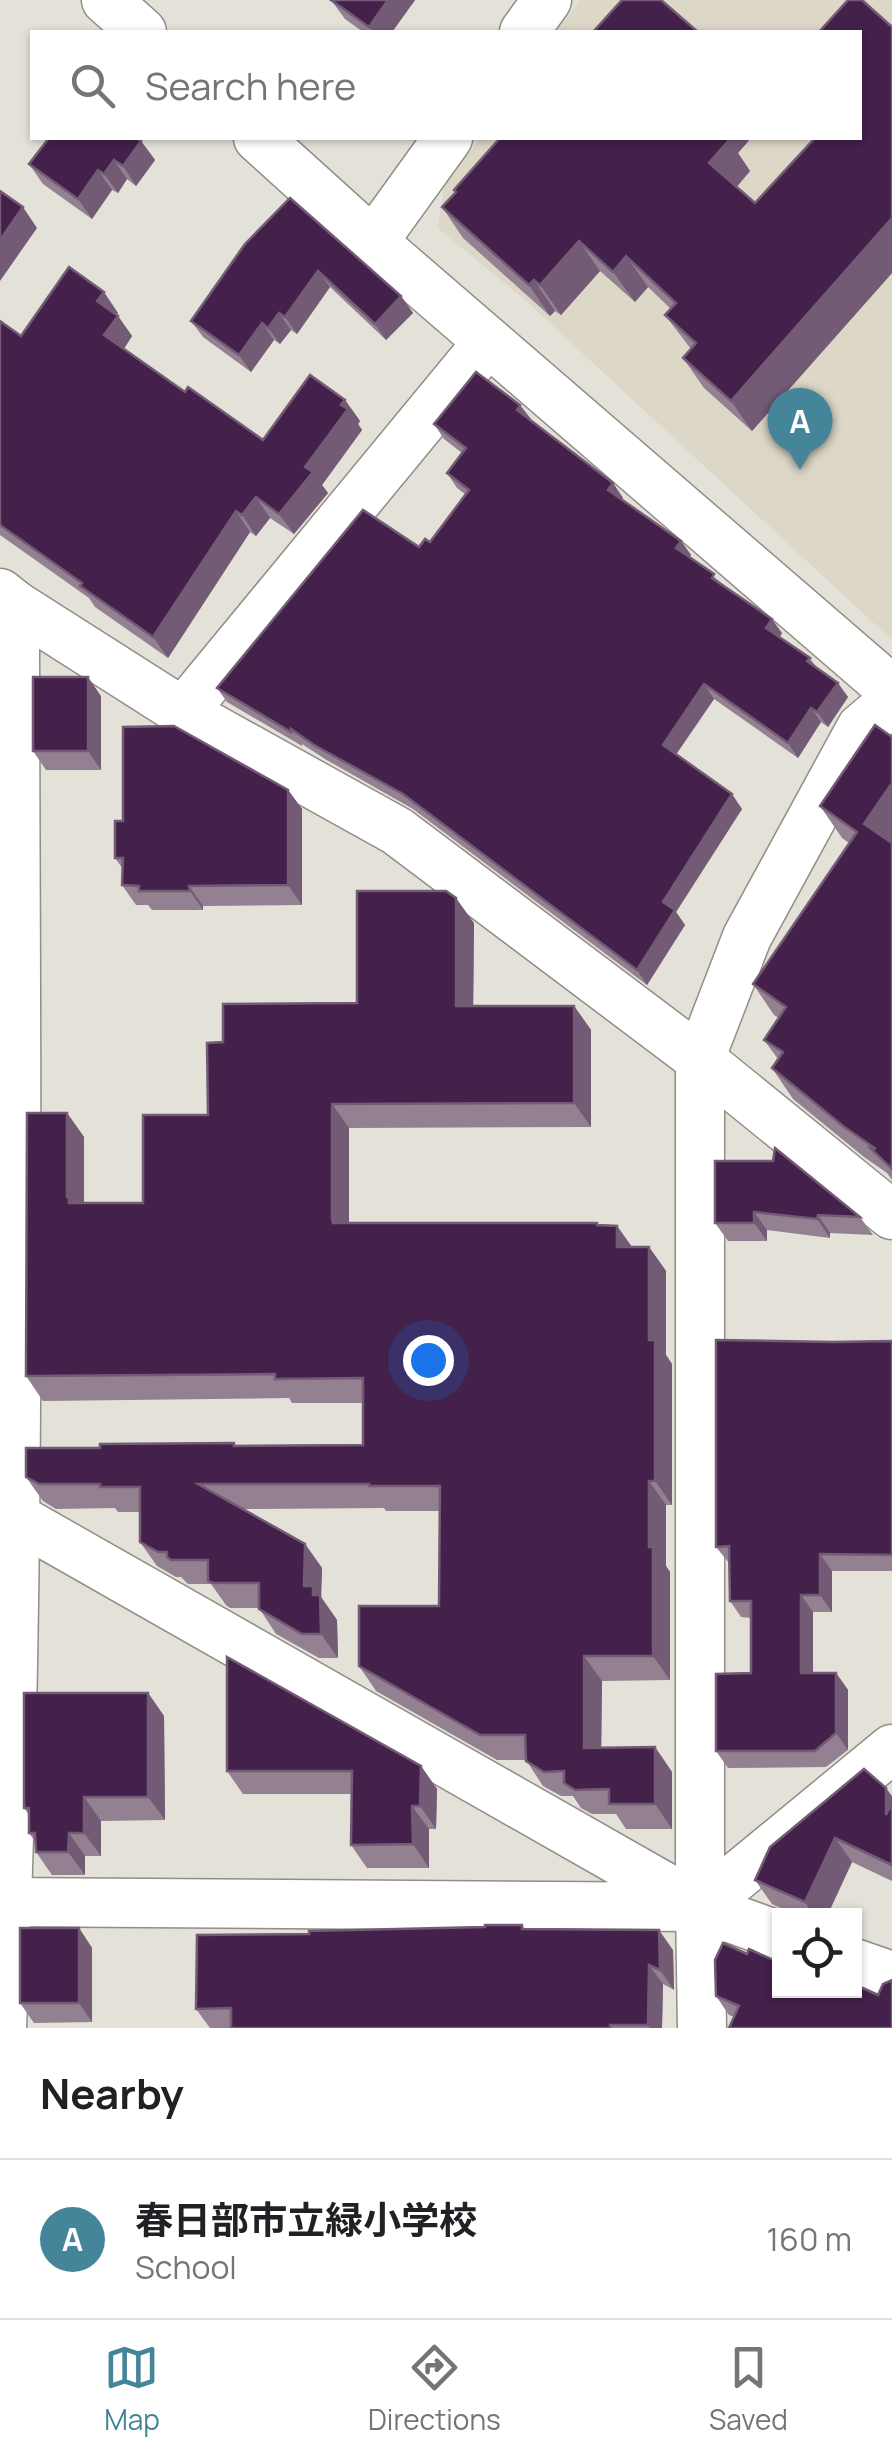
<!DOCTYPE html>
<meta charset="utf-8">
<style>
body{margin:0;font-family:Manrope,"Noto Sans JP",sans-serif;background:#f2f2f2;color:#202124}
.controls{position:absolute;right:30px;bottom:30px;display:grid;overflow:hidden;border-radius:0px;box-shadow:0 2px 8px #0004}
.controls button{width:90px;height:90px;display:grid;place-items:center;padding:0;border:0;border-bottom:2px solid #e0e0e0;background:#fff;color:#202124;font:50px sans-serif}
.you{position:absolute;left:428px;top:1360px;width:35px;height:35px;margin:-25px;border:8px solid #fff;border-radius:50%;background:#1a73e8;box-shadow:0 0 0 15px #1a73e833}
.badge{display:grid;place-items:center;width:65px;height:65px;border-radius:50%;background:#458599;color:#fff;font-size:32px;font-weight:700}
.pin{position:absolute;translate:-50% -82px;filter:drop-shadow(0 2px 5px #0008)}
.pin::after{content:'';position:absolute;top:52px;width:35px;height:30px;background:inherit;clip-path:polygon(0 0,100% 0,50% 100%)}
.list{margin:0;padding:0;list-style:none}
h2{display:flex;justify-content:space-between;align-items:center;height:130px;margin:0;padding:0 40px;font-size:42px}
h2 small{font-size:32px;font-weight:400;color:#757577}
.list li{display:grid;grid-template-columns:65px 1fr auto;gap:30px;align-items:center;box-sizing:border-box;height:160px;padding:0 40px;border-top:2px solid #e0e0e0}
.list b{display:block;font-size:38px;white-space:nowrap}
.list p{margin:0;font-size:32px;white-space:nowrap;color:#757577}
.list em{font-size:32px;font-style:normal;color:#757577}
.icon{flex:none;width:55px;height:55px;fill:none;stroke:currentColor;stroke-width:2;stroke-linecap:round;stroke-linejoin:round}
.map{position:relative;flex:none;width:892px;height:2028px;overflow:hidden}
.search{position:absolute;background:#fff;box-shadow:0 2px 8px #0004;left:30px;right:30px;top:30px;height:110px;display:flex;align-items:center;gap:25px;box-sizing:border-box;padding:0 35px;border-radius:0px;color:#757577;font-size:38px}
.sheet{height:290px;background:#fff}
nav{display:flex;justify-content:space-around;align-items:center;box-sizing:border-box;height:140px;border-top:2px solid #e0e0e0;background:#fff;font-size:28px;color:#757577}
nav a{display:grid;justify-items:center;gap:5px}
nav .on{color:#458599}
.map>svg:first-child{display:block}
.built{fill:#dcd7c7}
.lines{fill:none;stroke-linecap:round;stroke-linejoin:round}
.minor-casing{stroke:#908e86;stroke-width:51}
.minor{stroke:#fff;stroke-width:48}
.wall{fill:#938191}
.shaded-wall{fill:#735b75}
.building{fill:#43214a;stroke:#735b75;stroke-width:2.5}
</style>
<div class="map">
<svg width="892" height="2028" viewBox="0 0 892 2028">
<rect width="100%" height="100%" fill="#e3e1d8"/>
<path class="built" d="M580,0H892V640L525,300L438,228L444,187L480,138H860V32H556Z"/>
<g class="lines">
<defs>
<g id="minor">
<path d="M106,0L142,32"/>
<path d="M524,32L547,0"/>
<path d="M258,138L373,242L892,690"/>
<path d="M373,242L448,138"/>
<path d="M0,593L15,605L183,712L397,831L700,1059L892,1215"/>
<path d="M183,712L488,342"/>
<path d="M15,1517L700,1907L780,1936"/>
<path d="M0,1902L700,1907L892,1749"/>
<path d="M854,1963L892,1976"/>
<path d="M2,2028C23,1554 15,1079 15,605"/>
<path d="M702,2028L700,1907V1059L747,937L861,728L892,702"/>
</g>
</defs>
<use href="#minor" class="minor-casing"/>
<use href="#minor" class="minor"/>
</g>
<g class="wall">
<path d="M331,0H415L392,32H363L345,19Z"/>
<path d="M848,0H862L892,27V273L752,431L704,388L683,358L691,349L665,315L671,309L648,287L635,302L600,271L561,315L555,311L550,316L463,238L442,207L455,192L454,190L500,138H751L738,153L750,171L737,187L755,203L815,138H860V32H819Z"/>
<path d="M141,141L155,160L136,186L127,179L118,193L112,190L92,219L43,184L29,164Z"/>
<path d="M245,244L401,296L413,313L386,340L330,287L297,334L291,330L280,344L274,340L251,372L203,337L191,321Z"/>
<path d="M118,313L117,315L132,336L124,349L185,392L263,440L345,400L360,421L358,424L362,430L322,485L328,493L294,534L270,518L256,536L250,532L168,658L95,607L89,598L0,535V321L21,336Z"/>
<path d="M520,405L530,420L613,483L623,498L622,500L681,541L691,555L690,557L782,633L780,637L810,658L817,668L848,697L828,727L821,722L798,758L714,699L676,754L742,809L676,912L685,925L647,985L413,809L325,759L302,744V746L227,702L217,688L419,547L430,542L465,494L457,488L447,473L462,453L444,439L434,424Z"/>
<path d="M101,696V770H46L33,751Z"/>
<path d="M892,737V1180L887,1173L864,1157L793,1099L772,1068L778,1059L764,1040L779,1018L774,1015L753,984L849,843L842,838L820,806Z"/>
<path d="M288,790L302,809V905L203,906V910H152L148,905H136L122,885L123,869L115,858L123,821Z"/>
<path d="M474,923L473,1006H574L591,1030V1127L349,1128V1223L617,1226L632,1247H649L666,1271V1355L672,1364V1505H666V1566L670,1572V1680L602,1681L601,1748L655,1747L672,1772V1829H626L616,1814H592L581,1808L573,1796H561L543,1786L526,1760H497L376,1691L359,1666L439,1606L440,1511H386L384,1508L242,1509L305,1544L322,1568L321,1597L337,1620L338,1658H319L276,1634L259,1608H230L226,1605L211,1584H188L181,1577H176L157,1566L140,1542V1512H118L115,1508L56,1509L43,1501L26,1477L236,1446L363,1445V1403H292L289,1398L43,1401L26,1376L67,1113L84,1137V1203H143L208,1115L223,1042L357,1003Z"/>
<path d="M715,1161L860,1217L873,1235L830,1233V1238L767,1230V1241H728L715,1223Z"/>
<path d="M892,1341V1571H832V1612H813V1673H836L848,1690V1750L826,1767L728,1768L716,1751L751,1673V1618L741,1617L730,1601L729,1563L716,1547L833,1342Z"/>
<path d="M148,1693L164,1716L165,1820L101,1821V1856H85V1875H52L36,1852V1843L29,1833V1815L24,1808Z"/>
<path d="M421,1766L437,1789L436,1829H429V1868H367L351,1845V1794H243L227,1771Z"/>
<path d="M892,1796V1881L852,1862L827,1916H798L772,1904L755,1880Z"/>
<path d="M522,1925L525,1929L673,1950L674,1990L663,1984L662,2028H210L196,2009L309,1934Z"/>
<path d="M79,1928L92,1948V2022L34,2023L20,2003Z"/>
<path d="M780,1990L878,1995L892,2028L734,2017L729,2015L716,1996Z"/>
</g>
<g class="shaded-wall">
<path d="M388,0H415L392,32H373L369,27Z"/>
<path d="M720,138H751L738,153L750,171L731,193L709,163Z"/>
<path d="M141,141L155,160L136,186L123,166Z"/>
<path d="M114,160L127,179L118,193L104,174Z"/>
<path d="M98,170L112,190L92,219L78,199Z"/>
<path d="M23,207L37,228L0,281V240Z"/>
<path d="M892,218V273L752,431L731,401Z"/>
<path d="M579,241L600,271L561,315L540,285Z"/>
<path d="M626,256L648,287L635,302L613,272Z"/>
<path d="M318,271L330,287L297,334L285,317Z"/>
<path d="M534,280L555,311L550,316L529,285Z"/>
<path d="M104,292L118,313L112,322L97,301Z"/>
<path d="M401,296L413,313L386,340L375,324Z"/>
<path d="M279,313L291,330L280,344L268,328Z"/>
<path d="M118,316L132,336L119,356L104,335Z"/>
<path d="M262,323L274,340L251,372L239,355Z"/>
<path d="M345,400L360,421L358,424L362,430L322,485L328,493L294,534L279,514Z"/>
<path d="M520,405L531,419L527,424L517,410Z"/>
<path d="M613,483L623,498L618,505L608,490Z"/>
<path d="M256,497L270,518L256,536L242,515Z"/>
<path d="M236,511L250,532L168,658L153,637Z"/>
<path d="M681,541L691,555L686,562L676,548Z"/>
<path d="M772,619L782,633L776,642L766,628Z"/>
<path d="M88,677L101,696V770L88,751Z"/>
<path d="M838,683L848,697L828,727L817,712Z"/>
<path d="M704,684L714,699L673,759L663,745Z"/>
<path d="M811,708L821,722L798,758L788,743Z"/>
<path d="M892,783V846L864,824Z"/>
<path d="M288,790L302,809V905L288,885Z"/>
<path d="M732,794L742,809L676,912L685,925L647,985L637,970L663,902Z"/>
<path d="M189,886L203,906V910L190,891Z"/>
<path d="M456,898L474,923L473,1031L456,1006Z"/>
<path d="M574,1006L591,1030V1127L574,1103Z"/>
<path d="M332,1104L349,1128V1243L333,1223L332,1219Z"/>
<path d="M67,1113L84,1137V1218L69,1203L67,1197Z"/>
<path d="M754,1212L767,1230V1241L754,1223Z"/>
<path d="M818,1215L830,1233V1238L817,1219Z"/>
<path d="M617,1226L634,1250L617,1247Z"/>
<path d="M649,1247L666,1271V1355L672,1364V1505L655,1481L649,1340Z"/>
<path d="M649,1481L666,1505V1566L670,1572V1680L653,1656L649,1547Z"/>
<path d="M305,1544L322,1568L321,1597L337,1620L338,1658L321,1634L304,1586Z"/>
<path d="M820,1554L832,1571V1612L820,1595Z"/>
<path d="M801,1595L813,1612V1690L801,1673Z"/>
<path d="M584,1656L602,1681L601,1772L584,1748Z"/>
<path d="M836,1673L848,1690V1750L836,1733Z"/>
<path d="M148,1693L164,1716L165,1820L148,1797Z"/>
<path d="M655,1747L672,1772V1829L655,1804Z"/>
<path d="M421,1766L437,1789L436,1829L420,1806Z"/>
<path d="M886,1788L892,1796V1823L886,1815Z"/>
<path d="M84,1797L101,1821V1856L84,1833Z"/>
<path d="M412,1806L429,1829V1868L413,1844Z"/>
<path d="M69,1833L85,1856V1875L68,1852Z"/>
<path d="M835,1838L852,1862L827,1916H814L805,1902Z"/>
<path d="M79,1928L92,1948V2022L79,2003Z"/>
<path d="M659,1930L673,1950L674,1990L660,1970Z"/>
<path d="M649,1965L663,1984L662,2028H650L648,2025Z"/>
</g>
<g class="building">
<path d="M331,0H388L369,27Z"/>
<path d="M622,0H661L698,32H593Z"/>
<path d="M848,0H862L892,27V218L731,401L683,358L696,343L665,315L676,303L626,256L613,272L579,241L540,285L534,280L529,285L442,207L456,192L454,190L500,138H726L729,140L709,163L755,203L815,138H860V32H819Z"/>
<path d="M49,138H136L141,141L123,166L114,160L104,174L98,170L78,199L29,164Z"/>
<path d="M0,191L23,207L0,240Z"/>
<path d="M290,198L401,296L375,324L318,271L285,317L279,313L268,328L262,323L239,355L191,321L245,244Z"/>
<path d="M69,267L104,292L97,301L118,316L104,335L185,392L188,387L263,440L310,375L345,400L341,405L348,409L305,467L313,472L279,514L256,497L242,515L236,511L153,637L80,586L82,583L0,525V321L21,336Z"/>
<path d="M476,372L520,405L517,410L613,483L608,490L681,541L676,548L714,574L712,578L772,619L766,628L810,658L807,661L838,683L817,712L811,708L788,743L704,684L663,745L732,794L663,902L675,910L637,970L403,794L314,745L291,729V732L217,688L363,510L419,547L425,539L430,542L469,490L447,473L466,448L434,424Z"/>
<rect x="33" y="677" width="55" height="74"/>
<path d="M875,725L892,737V783L864,824L892,843V1169L870,1148L876,1149L843,1126L772,1068L783,1052L764,1040L786,1007L753,984L857,832L820,806Z"/>
<path d="M174,726L288,790V885L189,886L190,891H139V886L122,885L123,858H115V821H123V727Z"/>
<path d="M357,891H446L456,898V1006H574V1103L332,1104V1219L333,1223H597V1225L617,1226V1247H649V1340H655V1481H649V1547H653V1656H584V1748L655,1747V1804H609V1789L575,1790L564,1783V1771L544,1772L526,1761L525,1735H480L359,1666V1606H439L440,1486H369V1484H198L305,1544L304,1586H313V1595H320L321,1634H302L259,1609V1583H213L208,1581V1560H171L167,1557V1552H158L140,1542V1487H100V1484H39L26,1477V1448H100V1444L234,1443V1446L363,1445V1378L275,1379V1374L26,1376L27,1113H67V1197H69V1203H143V1115H208L207,1043L223,1042V1004L357,1003Z"/>
<path d="M775,1148L860,1217L818,1215L817,1219L754,1212V1223H715V1161H773Z"/>
<path d="M716,1340L833,1342L892,1341V1555L820,1554V1595H801V1673H836V1733L815,1751H716V1674L751,1673V1601H730L729,1546L716,1547Z"/>
<path d="M227,1657L421,1766L420,1806H412L413,1844L351,1845L352,1771H227Z"/>
<path d="M24,1693H148V1797H84V1833H69L68,1852H36L35,1833H29V1808H24Z"/>
<path d="M864,1769L886,1788V1815L892,1803V1865L835,1838L805,1902L755,1880L770,1847Z"/>
<path d="M485,1925H522V1929L659,1930L660,1970L649,1965L648,2025H610V2028H231V2008L196,2009L197,1935L309,1934V1931L485,1927Z"/>
<rect x="20" y="1928" width="59" height="75"/>
<path d="M723,1943L747,1954L749,1949L780,1963V1990L844,1992L854,1990V1984L878,1995L883,1984L892,1980V2028H729L739,2006L716,1996L715,1960Z"/>
</g>
</svg>
<div class="controls">
<button><svg class="icon" aria-label="locate" viewBox="0 0 24 24"><circle cx="12" cy="12" r="6"/><path d="M12 2v4M12 18v4M2 12h4M18 12h4"/></svg></button>
</div>
<div class="you"></div>
<div class="pin badge" style="left:800px;top:470px">A</div>
<div class="search"><svg class="icon" aria-label="search" viewBox="0 0 24 24"><circle cx="10" cy="10" r="6"/><path d="M15 15l6 6"/></svg>Search here</div>
</div>
<section class="sheet">
<h2>Nearby<small></small></h2>
<ul class="list">
<li><span class="badge">A</span><div><b>春日部市立緑小学校</b><p>School</p></div><em>160 m</em></li>
</ul>
</section>
<nav>
<a class="on"><svg class="icon" aria-label="map" viewBox="0 0 24 24"><path d="M3 6l6-2 6 2 6-2v14l-6 2-6-2-6 2zM9 4v14M15 6v14"/></svg>Map</a>
<a><svg class="icon" aria-label="directions" viewBox="0 0 24 24"><path d="M12 3l9 9-9 9-9-9zM9 14v-3h6M13 9l2 2-2 2"/></svg>Directions</a>
<a><svg class="icon" aria-label="saved" viewBox="0 0 24 24"><path d="M7 4h10v16l-5-4-5 4z"/></svg>Saved</a>
</nav>
